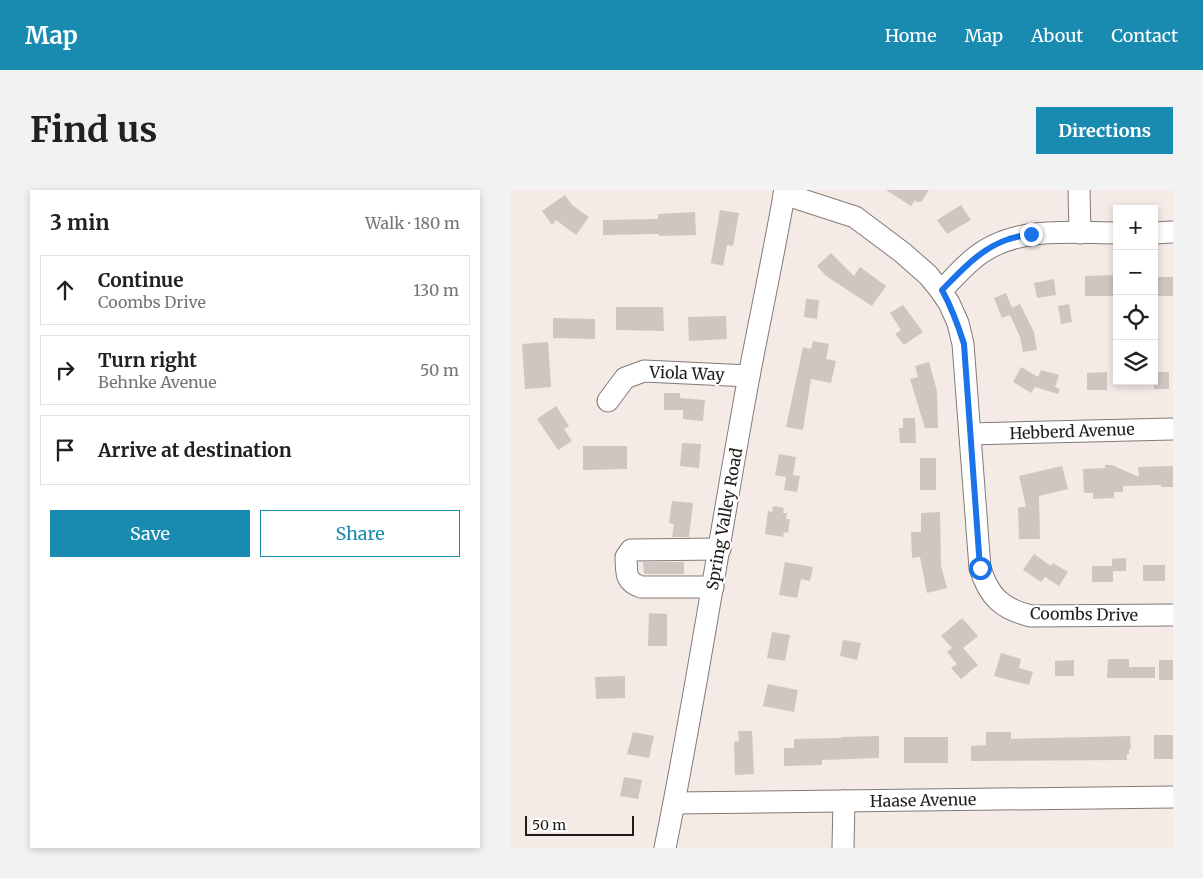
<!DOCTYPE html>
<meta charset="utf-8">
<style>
body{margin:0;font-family:Merriweather,serif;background:#f2f2f2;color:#202124}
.controls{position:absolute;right:15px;top:15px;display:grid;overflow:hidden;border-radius:0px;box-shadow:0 2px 8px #0003}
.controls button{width:45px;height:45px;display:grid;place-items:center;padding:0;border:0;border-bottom:1px solid #e0e0e0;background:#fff;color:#202124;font:25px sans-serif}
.scale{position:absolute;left:15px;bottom:12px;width:109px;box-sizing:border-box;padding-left:5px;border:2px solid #1f1c1a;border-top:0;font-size:14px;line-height:18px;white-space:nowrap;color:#1f1c1a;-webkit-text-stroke:4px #fff;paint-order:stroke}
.stop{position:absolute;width:15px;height:15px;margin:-11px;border:4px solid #1a73e8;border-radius:50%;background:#fff}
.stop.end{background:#1a73e8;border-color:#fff;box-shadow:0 1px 5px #0008}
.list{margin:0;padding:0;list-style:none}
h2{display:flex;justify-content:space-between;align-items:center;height:65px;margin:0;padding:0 20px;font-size:21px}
h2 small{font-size:16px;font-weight:400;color:#757577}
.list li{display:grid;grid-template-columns:32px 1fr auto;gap:15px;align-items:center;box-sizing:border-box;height:70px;margin:0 10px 10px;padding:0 10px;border:1px solid #e0e0e0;border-radius:0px}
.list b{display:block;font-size:19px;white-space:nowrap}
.list p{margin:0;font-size:16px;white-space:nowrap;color:#757577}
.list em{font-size:16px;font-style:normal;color:#757577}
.actions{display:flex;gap:10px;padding:15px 20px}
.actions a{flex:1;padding:11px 0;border:1px solid #198bb0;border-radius:0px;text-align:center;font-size:18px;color:#198bb0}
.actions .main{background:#198bb0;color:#fff}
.icon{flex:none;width:28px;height:28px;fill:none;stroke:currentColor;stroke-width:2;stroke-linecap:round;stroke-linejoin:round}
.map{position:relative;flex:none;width:663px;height:658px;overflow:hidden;border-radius:0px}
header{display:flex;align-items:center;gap:30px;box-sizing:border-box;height:70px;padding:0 25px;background:#198bb0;color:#fff}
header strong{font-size:24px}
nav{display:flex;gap:28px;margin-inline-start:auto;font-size:18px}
.intro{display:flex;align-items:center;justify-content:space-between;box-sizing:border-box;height:120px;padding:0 30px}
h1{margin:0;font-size:35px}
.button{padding:12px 22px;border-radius:0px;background:#198bb0;color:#fff;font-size:18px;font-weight:700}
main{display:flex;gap:30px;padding:0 30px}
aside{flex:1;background:#fff;border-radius:0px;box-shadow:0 2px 8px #0003}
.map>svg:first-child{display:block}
.building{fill:#cfc6c2}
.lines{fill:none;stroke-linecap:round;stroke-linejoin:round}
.minor-casing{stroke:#837a77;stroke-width:23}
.minor{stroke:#fff;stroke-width:21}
.route{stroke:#1a73e8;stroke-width:6}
.labels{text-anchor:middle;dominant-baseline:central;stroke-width:4;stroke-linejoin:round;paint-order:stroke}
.street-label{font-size:16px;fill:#1f1c1a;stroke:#fff}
</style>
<header>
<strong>Map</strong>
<nav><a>Home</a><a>Map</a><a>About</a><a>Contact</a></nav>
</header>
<div class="intro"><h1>Find us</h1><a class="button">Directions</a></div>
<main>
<aside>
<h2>3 min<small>Walk · 180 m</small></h2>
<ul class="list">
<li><svg class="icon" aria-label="ahead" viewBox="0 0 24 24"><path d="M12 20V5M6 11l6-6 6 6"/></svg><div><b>Continue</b><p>Coombs Drive</p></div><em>130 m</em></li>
<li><svg class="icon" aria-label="right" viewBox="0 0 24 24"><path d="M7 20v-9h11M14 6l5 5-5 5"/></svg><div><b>Turn right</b><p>Behnke Avenue</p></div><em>50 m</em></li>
<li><svg class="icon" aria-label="arrive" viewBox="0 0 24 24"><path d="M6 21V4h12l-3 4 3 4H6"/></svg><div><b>Arrive at destination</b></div></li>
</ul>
<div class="actions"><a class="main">Save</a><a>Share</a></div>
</aside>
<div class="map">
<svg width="663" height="658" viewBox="0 0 663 658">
<rect width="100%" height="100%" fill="#f4eae6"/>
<g class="building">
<path d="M376,0H419L411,12H407L405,10L401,16Z"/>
<path d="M55,5L62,15L79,27L66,45L46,30L42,35L32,21Z"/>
<path d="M451,15L461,30L437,44L427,30Z"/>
<path d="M210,20L229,23L223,56L217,55L213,76L201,73Z"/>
<path d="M185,22L186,45L149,46V44L93,45V30L148,29V24Z"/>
<path d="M321,63L344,86L350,77L376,96L362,116L316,86L307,76Z"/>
<path d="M605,85L606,106H575V86Z"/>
<rect x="644" y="87" width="19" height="19"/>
<path d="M544,89L546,105L527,108L524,93Z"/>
<path d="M496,103L502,118L510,114L524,142L527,160L513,162L510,147L500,125L492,128L484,108Z"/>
<path d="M296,109L309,110L307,129L294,127Z"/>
<path d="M559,114L562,132L551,134L548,116Z"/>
<path d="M393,115L413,142L394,155L385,144L391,140L380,123Z"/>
<path d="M106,117H153L154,141L106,140Z"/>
<path d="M216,126L217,149L179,151L178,127Z"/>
<path d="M43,128L85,129V149L43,148Z"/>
<path d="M303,151L319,154L316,169L326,171L321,193L301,189L293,240L276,237L293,157L301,159Z"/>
<path d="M38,152L41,197L15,199L12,154Z"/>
<path d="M419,172L427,201L428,238H415L400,189L408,187L405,176Z"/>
<path d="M511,177L528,187L531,180L549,185L545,197L550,199L548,204L525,197L521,203L503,192Z"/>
<path d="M597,182V200H577V183Z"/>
<rect x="644" y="182" width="15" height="17"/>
<path d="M154,203H170V208L195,210L193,231L173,229V220H154Z"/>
<path d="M46,216L59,236L54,239L62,251L48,260L27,229Z"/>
<path d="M393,228H405L406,253H390L389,238H393Z"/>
<path d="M172,253L191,254L189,278L170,276Z"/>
<path d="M73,256H117V279L73,280Z"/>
<path d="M269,264L286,267L283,285L290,286L287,302L274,300L276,287L265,285Z"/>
<rect x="410" y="268" width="16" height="32"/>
<path d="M595,275H602L629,287L628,277L663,276V297H651V295L613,296V302H604V308L583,309V303H574L573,279L595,278Z"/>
<path d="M552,276L558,299L529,306L530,349H509L508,320L509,317H516L509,286Z"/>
<path d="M162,311L183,313L179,347H162L164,334L159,333Z"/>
<path d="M263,316L274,318L273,323H277L276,329H280L278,343L274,342L273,347L255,344L258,321L262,322Z"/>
<path d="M430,322L431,376L437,398L417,403L410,367L402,368L401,342H411V323Z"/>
<path d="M524,364L541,376L543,373L558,382L549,396L535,387L531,392L513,380Z"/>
<path d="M616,368V381H603V392H582V376H602V369Z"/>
<path d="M133,372H174V384H134Z"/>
<path d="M275,372L303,377L300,391L291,389L287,408L269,405Z"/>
<rect x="633" y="375" width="22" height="16"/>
<path d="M139,423L157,424V456H138Z"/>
<path d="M452,428L468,446L453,458L468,475L451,489L441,478L447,474L437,462L442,458L431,446Z"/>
<path d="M262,442L280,445L275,471L257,468Z"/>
<path d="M333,450L351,453L347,470L330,466Z"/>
<path d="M491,463L511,469L509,478L523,482L519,495L484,486Z"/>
<path d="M598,469H619V477H645V488H597Z"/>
<path d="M564,470V486H545V471Z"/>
<rect x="649" y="470" width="14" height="20"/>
<path d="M115,486V508L86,509L85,487Z"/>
<path d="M258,494L288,500L284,522L253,516Z"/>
<path d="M228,541H242L244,584L225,585L224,552L229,551Z"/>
<path d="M123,542L144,546L139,568L117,564Z"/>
<path d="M476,542H501V549L620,546L621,559H619V564H617V570L461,571V556L476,555Z"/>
<rect x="644" y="545" width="19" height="24"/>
<path d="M369,546V568L312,570V575L274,576V558H284V549L331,548V547Z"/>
<rect x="394" y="547" width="44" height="26"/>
<path d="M114,587L132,590L128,609L110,606Z"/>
</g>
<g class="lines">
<defs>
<g id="minor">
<path d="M569,0L570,43"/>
<path d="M274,4L345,27L393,63L418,85L431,101L439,113L448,133L453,154L470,378C479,407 492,419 521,426L663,425"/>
<path d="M644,43L663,42"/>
<path d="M431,101C441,91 451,79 462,70C502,35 557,43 607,43"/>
<path d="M98,211L115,188L134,181L239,186"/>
<path d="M460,244L663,239"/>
<path d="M203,397H131C114,391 117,382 116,367L121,360L210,359"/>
<path d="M164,613L663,607"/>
<path d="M155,658C187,501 210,343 239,186C251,124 264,62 275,0"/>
<path d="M333,658L334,611"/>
</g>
</defs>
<use href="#minor" class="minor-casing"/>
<use href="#minor" class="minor"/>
</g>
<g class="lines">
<path class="route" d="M470,378L454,154C448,135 442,118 432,100C452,80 471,58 499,49C506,47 514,45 521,44"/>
</g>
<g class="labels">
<g class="street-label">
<text transform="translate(177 183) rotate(2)">Viola Way</text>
<text transform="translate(562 241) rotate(-2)">Hebberd Avenue</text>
<text transform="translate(214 329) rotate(-80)">Spring Valley Road</text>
<text transform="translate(574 424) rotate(1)">Coombs Drive</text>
<text transform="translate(413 610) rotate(-1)">Haase Avenue</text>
</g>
</g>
</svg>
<div class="controls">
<button>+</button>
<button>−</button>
<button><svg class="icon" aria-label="locate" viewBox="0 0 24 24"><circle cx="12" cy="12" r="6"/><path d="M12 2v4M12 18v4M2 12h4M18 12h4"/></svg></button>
<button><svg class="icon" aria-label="layers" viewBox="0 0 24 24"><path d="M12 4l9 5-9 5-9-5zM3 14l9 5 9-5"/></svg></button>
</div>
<div class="scale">50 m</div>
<div class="stop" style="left:470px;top:378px"></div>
<div class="stop end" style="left:521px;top:44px"></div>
</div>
</main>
